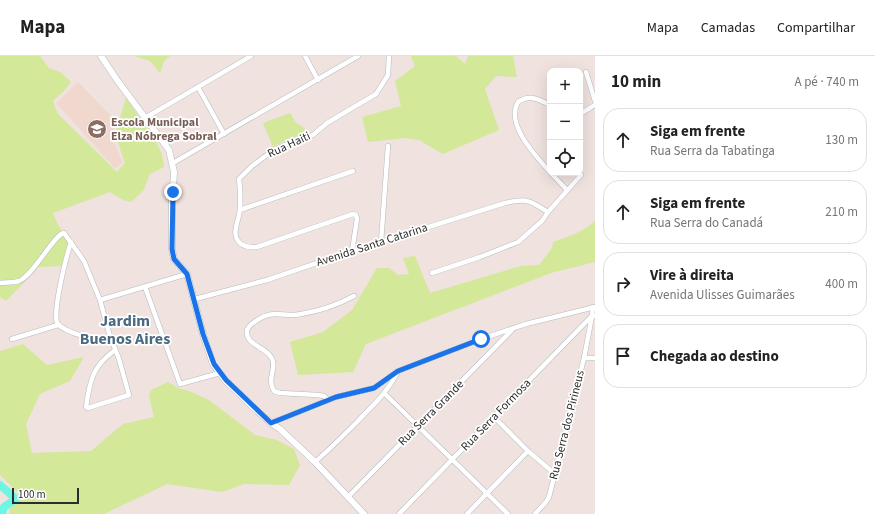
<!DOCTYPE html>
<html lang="pt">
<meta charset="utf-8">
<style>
body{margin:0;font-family:"Source Sans 3",sans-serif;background:#f6f6f6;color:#222}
.controls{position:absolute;right:12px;top:12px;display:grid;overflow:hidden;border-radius:8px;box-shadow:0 4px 16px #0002}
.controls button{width:36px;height:36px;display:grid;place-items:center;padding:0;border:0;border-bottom:1px solid #e0e0e0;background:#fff;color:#222;font:20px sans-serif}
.scale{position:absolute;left:12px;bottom:10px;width:67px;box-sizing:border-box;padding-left:4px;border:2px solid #2d2d2d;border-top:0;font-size:11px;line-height:14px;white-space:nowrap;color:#2d2d2d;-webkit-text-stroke:3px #fff;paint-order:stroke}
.stop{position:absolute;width:12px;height:12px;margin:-9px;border:3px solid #1a73e8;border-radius:50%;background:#fff}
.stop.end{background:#1a73e8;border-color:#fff;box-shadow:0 1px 4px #0008}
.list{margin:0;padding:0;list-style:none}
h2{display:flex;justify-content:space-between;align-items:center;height:52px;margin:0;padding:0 16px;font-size:17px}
h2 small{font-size:13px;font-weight:400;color:#767676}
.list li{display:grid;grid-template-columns:26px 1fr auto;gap:12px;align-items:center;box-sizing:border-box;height:64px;margin:0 8px 8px;padding:0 8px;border:1px solid #e0e0e0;border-radius:16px}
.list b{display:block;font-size:15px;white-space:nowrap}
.list p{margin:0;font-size:13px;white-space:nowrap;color:#767676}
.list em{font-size:13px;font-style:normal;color:#767676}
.icon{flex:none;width:22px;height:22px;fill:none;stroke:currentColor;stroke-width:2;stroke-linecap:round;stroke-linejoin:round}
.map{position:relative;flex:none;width:595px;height:458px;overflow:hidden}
header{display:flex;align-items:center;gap:24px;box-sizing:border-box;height:56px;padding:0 20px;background:#fff;border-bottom:1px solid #e0e0e0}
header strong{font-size:19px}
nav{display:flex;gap:22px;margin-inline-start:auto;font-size:14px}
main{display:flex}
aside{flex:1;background:#fff}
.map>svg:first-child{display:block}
.education{fill:#f1d8ce}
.green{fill:#d4e899}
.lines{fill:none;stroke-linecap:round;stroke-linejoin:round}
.river{stroke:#6ef6e4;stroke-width:8}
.minor-casing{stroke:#b3bbc1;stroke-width:5.5}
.secondary-casing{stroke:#b3bbc1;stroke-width:7}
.minor{stroke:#fff;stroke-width:4.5}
.secondary{stroke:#fff;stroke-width:6}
.route{stroke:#1a73e8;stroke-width:5}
.labels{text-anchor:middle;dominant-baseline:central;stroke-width:3.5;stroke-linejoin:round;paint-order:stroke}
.education-label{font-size:12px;font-weight:bold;fill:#785e54;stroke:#fff;text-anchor:start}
.street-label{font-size:12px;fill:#2d2d2d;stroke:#fff}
.district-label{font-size:16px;font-weight:bold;fill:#4a6a82;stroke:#fff}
</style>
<header>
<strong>Mapa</strong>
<nav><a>Mapa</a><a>Camadas</a><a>Compartilhar</a></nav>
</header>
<main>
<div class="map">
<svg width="595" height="458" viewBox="0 0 595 458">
<rect width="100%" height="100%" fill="#efe2df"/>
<path class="education" d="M78,26L116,65L112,81L123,107L115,112L56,47Z"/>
<g class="green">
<path d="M0,0H40L49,12L60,16L71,26L64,35L53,45L58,58L117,116L125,107L115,78L126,42L156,86L162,98L164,111L150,118L143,135L131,146L123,144L110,136L53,157L57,167L71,188L63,210L39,211L6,245L0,241Z"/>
<path d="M134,0H170L164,5L160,17L150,5Z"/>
<path d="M411,0H456L465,8L468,0H513L517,21L496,20L485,33L499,74L443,98L419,84L404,82L368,86L362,61L401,50L395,25L415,10Z"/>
<path d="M290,57L296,67L305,72L303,78L288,83L273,91L263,67Z"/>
<path d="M595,165V206L551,217L366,288L353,316L298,319L290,286L323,276L352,254L377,212H389L398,219L409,218L403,202L415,200L430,237L521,210L539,209L552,192L553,186C568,181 583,176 595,165Z"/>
<path d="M23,288L47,309L84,301L70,325L40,338L26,368L32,397L91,395L123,368L154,361L149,340L151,334L168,326L178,332L189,335L209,344L255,379L277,384L294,393L300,409L289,429L244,428L222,436L167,428L104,458H9L10,452L22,441L0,419V295Z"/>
</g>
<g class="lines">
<path class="river" d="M0,429L16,443L4,451L2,458"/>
<defs>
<g id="minor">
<path d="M305,0L318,24"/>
<path d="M586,16L595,45"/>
<path d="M198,31L224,78"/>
<path d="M550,49C537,43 531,38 518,46C505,69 536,100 550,116"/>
<path d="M580,58L595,49"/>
<path d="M145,62L251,0"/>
<path d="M173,107L358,0"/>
<path d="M551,117L567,134"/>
<path d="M240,154L353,115"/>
<path d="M71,186C66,201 53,253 57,267C65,277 99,286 112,285"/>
<path d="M381,186L388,90"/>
<path d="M352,195L357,163L356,159L353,158L257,191C251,192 246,191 241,188C229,178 240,164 240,152C241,142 240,132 239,123L252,110L271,96L293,85L313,79L327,67L376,38L388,19L389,0"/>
<path d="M432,217L480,201L518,186L542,165L548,156L581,119"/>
<path d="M0,227C6,226 13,227 19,225C34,219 54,178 64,177L84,205L100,244L109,277L119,303L129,339L88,352L86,351C90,324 92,311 115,294"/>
<path d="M145,231L180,328L220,317"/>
<path d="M195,243L267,224L352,195L505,147C528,142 528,144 548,156"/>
<path d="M100,244L187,218"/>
<path d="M12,283L58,269"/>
<path d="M584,302H595"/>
<path d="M385,338L508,458"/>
<path d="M328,344L324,340L318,339L280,337L274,335C266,323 278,311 271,301C264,290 245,289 247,274C249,270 252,267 256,265C274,252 283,262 301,258C320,255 337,249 354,240"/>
<path d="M494,361L528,395L555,418"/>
<path d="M271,367L336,341L374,332L398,315L481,283L526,268L595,251"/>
<path d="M315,406C330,393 344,379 358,365C373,349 387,337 397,317"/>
<path d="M348,441L512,274"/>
<path d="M399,458L583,269L592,260H595"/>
<path d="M467,458L528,395"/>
<path d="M535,458L546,446L549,441L584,302L592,260L593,251"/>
</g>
<path id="secondary" d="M101,0L117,24L169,94L174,116L172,147V193L174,203L187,218L203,278L213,308L225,324L254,352L271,367L280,373L315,406L364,458"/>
</defs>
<use href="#minor" class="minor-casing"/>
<use href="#secondary" class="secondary-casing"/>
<use href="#minor" class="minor"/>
<use href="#secondary" class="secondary"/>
</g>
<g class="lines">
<path class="route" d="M173,136L172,193L174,203L187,218L203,278L214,308L226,324L271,367L336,341L374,332L398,315L481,283"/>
</g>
<defs>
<symbol id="school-disc" viewBox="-11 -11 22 22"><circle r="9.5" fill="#8d6e63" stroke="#fff"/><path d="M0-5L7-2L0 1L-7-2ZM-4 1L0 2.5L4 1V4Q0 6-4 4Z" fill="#fff"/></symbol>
</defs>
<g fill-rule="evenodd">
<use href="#school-disc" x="86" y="62" width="22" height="22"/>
</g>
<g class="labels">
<g class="education-label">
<text x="111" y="66">Escola Municipal<tspan x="111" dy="14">Elza Nóbrega Sobral</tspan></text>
</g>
<g class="street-label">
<text transform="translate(289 89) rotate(-25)">Rua Haiti</text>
<text transform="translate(372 189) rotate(-18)">Avenida Santa Catarina</text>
<text transform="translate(431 357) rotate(-45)">Rua Serra Grande</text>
<text transform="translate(496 359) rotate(-46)">Rua Serra Formosa</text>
<text transform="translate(567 369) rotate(-76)">Rua Serra dos Pirineus</text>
</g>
<g class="district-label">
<text x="125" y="265">Jardim<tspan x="125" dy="18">Buenos Aires</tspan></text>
</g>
</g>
</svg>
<div class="controls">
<button>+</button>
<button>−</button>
<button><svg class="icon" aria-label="locate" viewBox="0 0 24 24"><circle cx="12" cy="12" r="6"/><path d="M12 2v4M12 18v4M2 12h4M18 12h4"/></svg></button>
</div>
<div class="scale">100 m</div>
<div class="stop" style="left:481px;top:283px"></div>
<div class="stop end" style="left:173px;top:136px"></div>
</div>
<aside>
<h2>10 min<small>A pé · 740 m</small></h2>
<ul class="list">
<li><svg class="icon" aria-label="ahead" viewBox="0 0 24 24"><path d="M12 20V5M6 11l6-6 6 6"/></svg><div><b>Siga em frente</b><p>Rua Serra da Tabatinga</p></div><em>130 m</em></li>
<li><svg class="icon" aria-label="ahead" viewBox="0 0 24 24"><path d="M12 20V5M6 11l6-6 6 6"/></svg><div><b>Siga em frente</b><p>Rua Serra do Canadá</p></div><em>210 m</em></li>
<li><svg class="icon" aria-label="right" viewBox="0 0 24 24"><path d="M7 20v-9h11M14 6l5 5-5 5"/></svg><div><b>Vire à direita</b><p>Avenida Ulisses Guimarães</p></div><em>400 m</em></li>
<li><svg class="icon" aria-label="arrive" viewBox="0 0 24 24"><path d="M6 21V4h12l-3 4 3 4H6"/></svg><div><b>Chegada ao destino</b></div></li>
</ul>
</aside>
</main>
